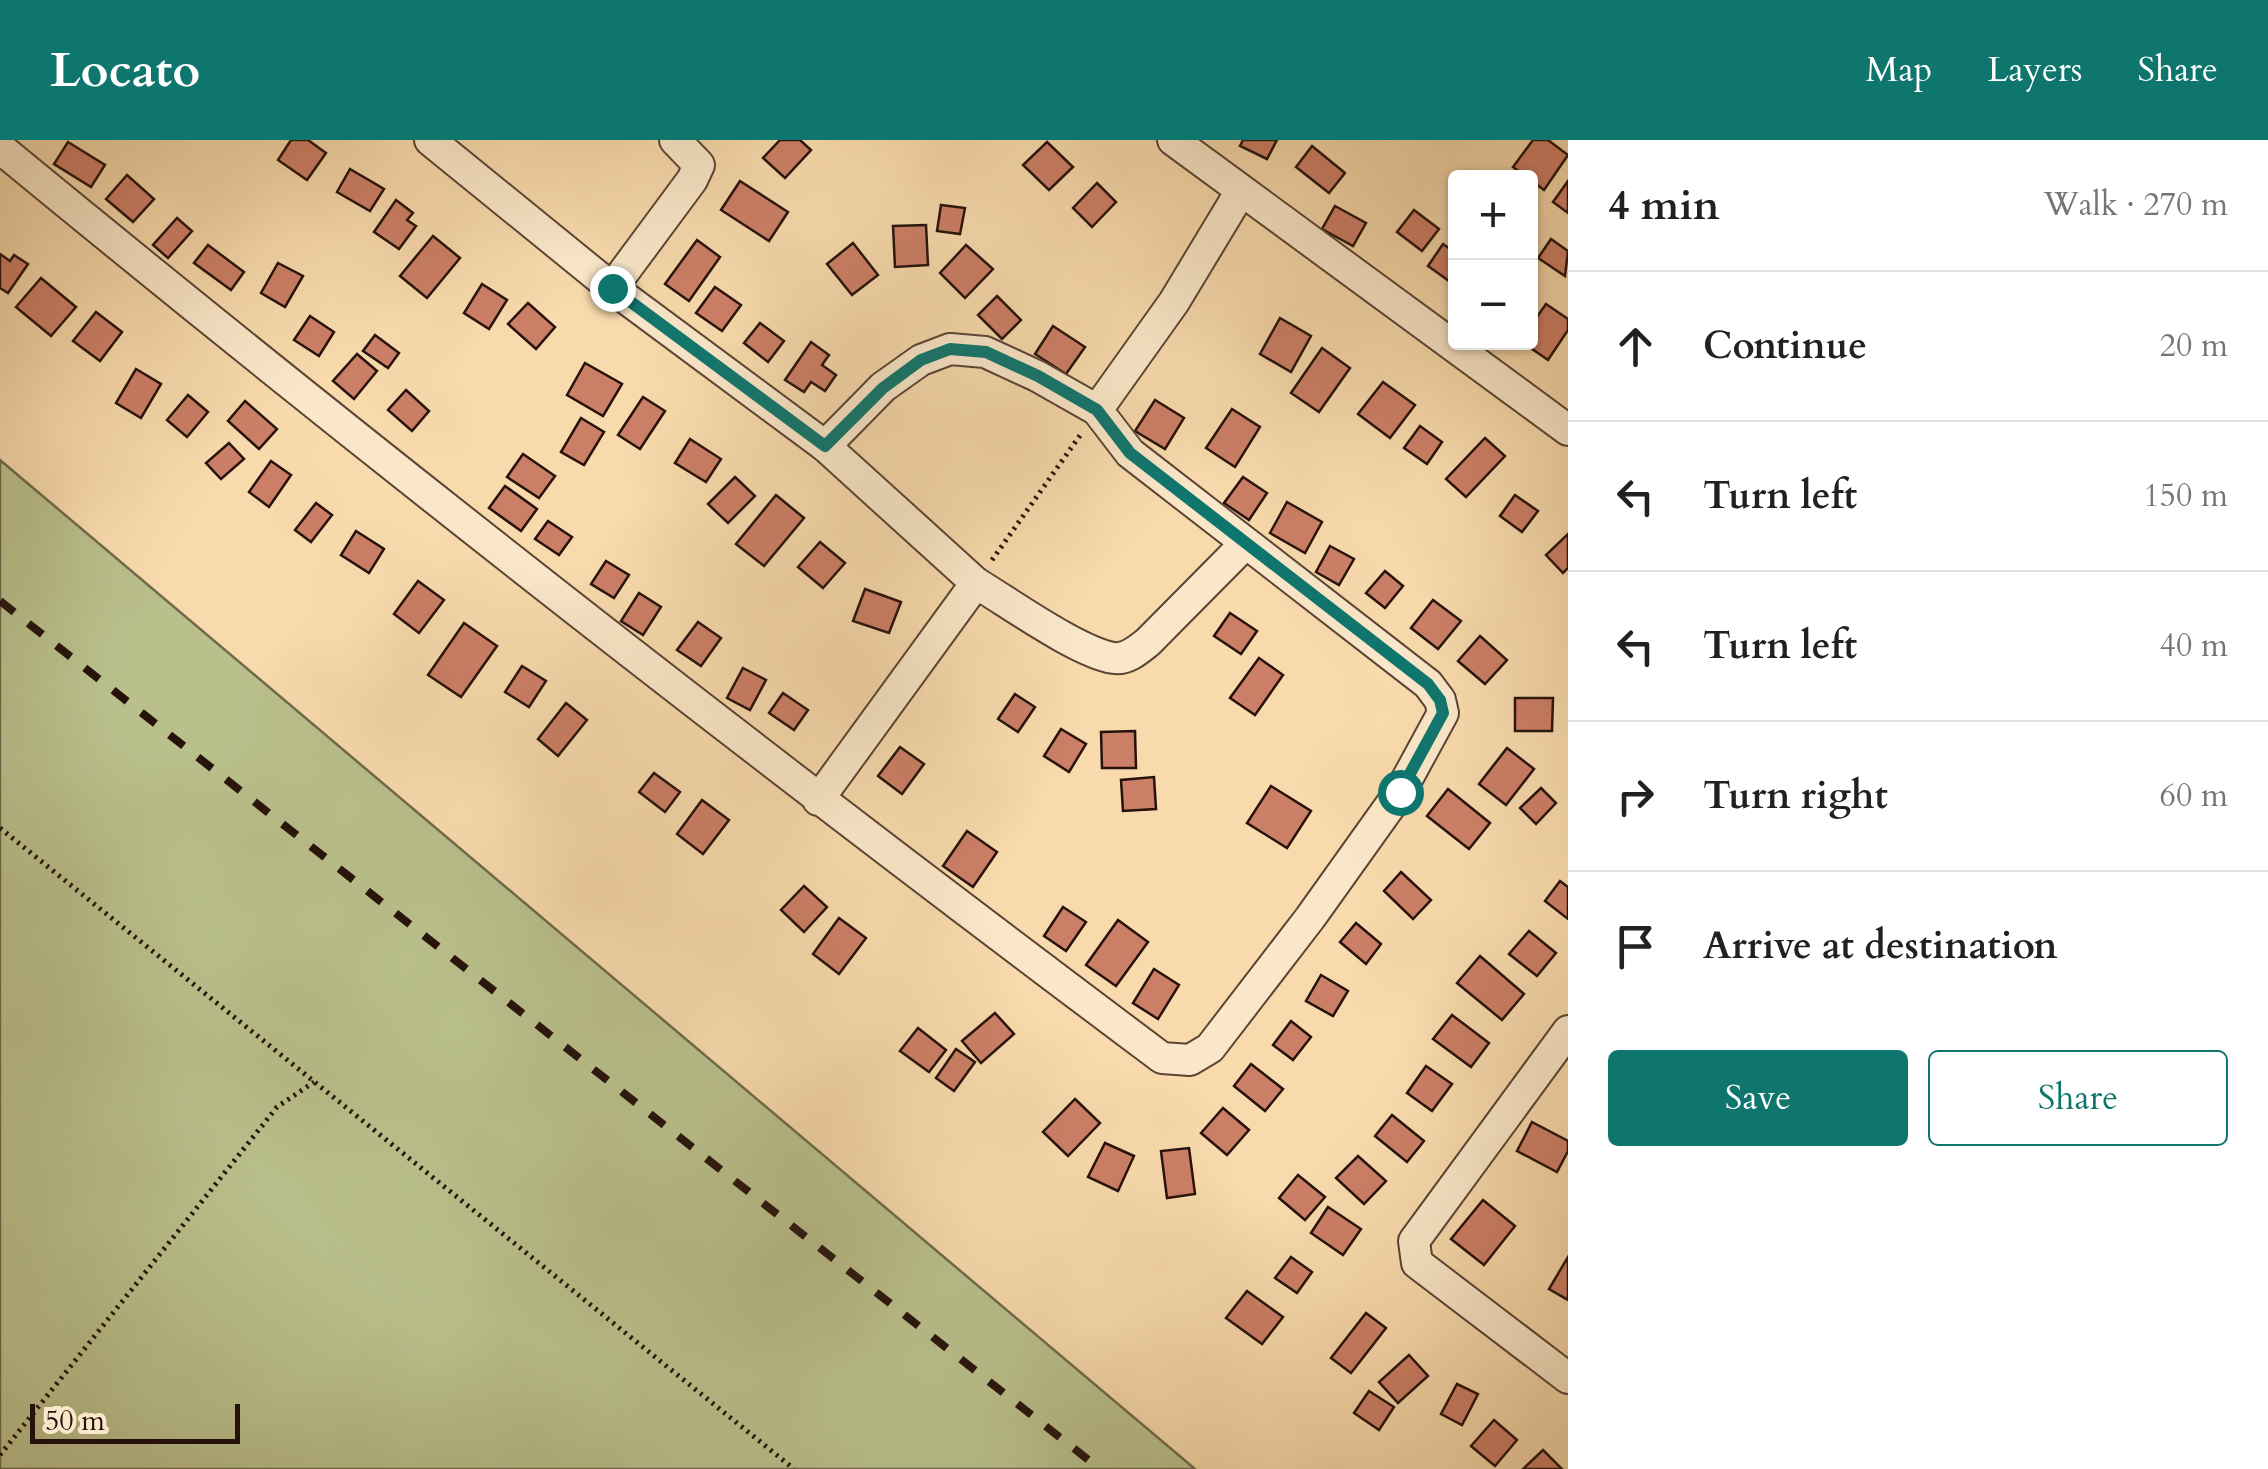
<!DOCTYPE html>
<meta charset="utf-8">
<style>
body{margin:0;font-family:Cardo,serif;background:#f6f6f6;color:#202124}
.controls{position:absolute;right:30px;top:30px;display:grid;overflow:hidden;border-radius:10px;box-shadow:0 2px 8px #0004}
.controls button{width:90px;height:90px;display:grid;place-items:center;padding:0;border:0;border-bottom:2px solid #e0e0e0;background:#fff;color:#202124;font:50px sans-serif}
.scale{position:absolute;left:30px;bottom:25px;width:210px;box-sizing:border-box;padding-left:10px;border:5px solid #26120b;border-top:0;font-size:28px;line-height:35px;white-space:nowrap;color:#26120b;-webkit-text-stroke:8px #fae7c9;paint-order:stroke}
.stop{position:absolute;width:30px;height:30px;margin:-22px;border:8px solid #0f766e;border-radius:50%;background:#fff}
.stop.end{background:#0f766e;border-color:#fff;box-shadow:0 2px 10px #0008}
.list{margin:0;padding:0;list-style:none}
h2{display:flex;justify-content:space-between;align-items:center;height:130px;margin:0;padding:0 40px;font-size:42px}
h2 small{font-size:32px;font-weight:400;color:#757577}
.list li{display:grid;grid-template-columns:65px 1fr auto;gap:30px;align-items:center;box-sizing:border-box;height:150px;padding:0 40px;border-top:2px solid #e0e0e0}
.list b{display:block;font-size:38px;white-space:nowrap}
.list em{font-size:32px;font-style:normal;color:#757577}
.actions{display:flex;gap:20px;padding:30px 40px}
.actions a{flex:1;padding:22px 0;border:2px solid #0f766e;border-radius:10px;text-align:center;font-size:35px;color:#0f766e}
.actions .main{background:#0f766e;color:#fff}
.icon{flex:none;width:55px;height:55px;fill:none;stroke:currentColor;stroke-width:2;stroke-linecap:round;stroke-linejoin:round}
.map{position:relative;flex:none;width:1568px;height:1329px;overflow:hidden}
header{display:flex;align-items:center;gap:60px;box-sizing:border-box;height:140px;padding:0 50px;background:#0f766e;color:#fff}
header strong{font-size:48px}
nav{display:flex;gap:55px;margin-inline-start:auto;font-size:35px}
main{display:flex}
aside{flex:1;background:#fff}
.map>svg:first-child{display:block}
.green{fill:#b9c08c;stroke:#70694c;stroke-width:2.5}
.building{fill:#cc7f67;stroke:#26120b;stroke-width:2.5}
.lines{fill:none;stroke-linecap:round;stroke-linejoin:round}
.street-casing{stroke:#5a4433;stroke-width:34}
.path{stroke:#26120b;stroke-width:5;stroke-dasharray:2.5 5;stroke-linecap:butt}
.street{stroke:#fae7c9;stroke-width:30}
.rail{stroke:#26120b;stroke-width:8;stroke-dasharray:18 18;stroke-linecap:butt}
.route{stroke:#0f766e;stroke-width:12}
</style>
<header>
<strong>Locato</strong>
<nav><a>Map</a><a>Layers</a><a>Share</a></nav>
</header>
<main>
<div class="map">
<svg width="1568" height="1329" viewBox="0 0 1568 1329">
<rect width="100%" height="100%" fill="#f8daac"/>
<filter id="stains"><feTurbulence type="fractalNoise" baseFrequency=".002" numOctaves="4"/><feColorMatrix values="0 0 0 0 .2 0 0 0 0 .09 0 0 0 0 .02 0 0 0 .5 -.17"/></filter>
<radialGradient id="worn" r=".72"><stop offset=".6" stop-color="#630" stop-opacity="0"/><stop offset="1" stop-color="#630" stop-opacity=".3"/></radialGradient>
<path class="green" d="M0,320L1195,1329H0Z"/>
<g class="building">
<path d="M291,0H308L326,13L307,40L278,20Z"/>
<path d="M780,0H800L811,10L785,38L763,18Z"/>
<path d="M1243,0H1277L1267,19L1240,6Z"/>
<path d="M1533,0H1548L1568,15L1544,50L1513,27Z"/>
<path d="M68,2L105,25L91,47L54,24Z"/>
<path d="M1047,2L1073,27L1049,50L1023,25Z"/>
<path d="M1312,6L1345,33L1329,53L1296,27Z"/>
<path d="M350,29L384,49L370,71L337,52Z"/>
<path d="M127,35L154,59L133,82L106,59Z"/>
<path d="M740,41L788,72L769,101L721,70Z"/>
<path d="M1568,41V73L1553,62Z"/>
<path d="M1097,43L1116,62L1092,87L1073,68Z"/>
<path d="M396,60L413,73L407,80L416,86L399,109L374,92Z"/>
<path d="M941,65L965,68L960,94L937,91Z"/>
<path d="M1335,66L1366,83L1353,106L1322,89Z"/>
<path d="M1414,70L1439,89L1422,111L1397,92Z"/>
<path d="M177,78L192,91L168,118L153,105Z"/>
<path d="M926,85L928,125L895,127L893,86Z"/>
<path d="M433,96L460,118L427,158L400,136Z"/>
<path d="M1551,99L1568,111L1565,136L1538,118Z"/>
<path d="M697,100L720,117L689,161L665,144Z"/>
<path d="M853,103L878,135L852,155L827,124Z"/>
<path d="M1443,104L1456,113V146L1428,126Z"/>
<path d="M208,105L244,132L231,150L194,123Z"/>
<path d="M966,105L993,129L965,158L940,133Z"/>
<path d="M0,114L10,121L14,115L28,124L8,153L0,148Z"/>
<path d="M278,123L303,136L285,167L261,153Z"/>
<path d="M41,138L76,167L51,196L16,167Z"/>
<path d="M482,144L507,160L489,189L464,173Z"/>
<path d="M715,147L741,165L722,191L696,173Z"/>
<path d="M997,156L1021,180L1002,199L978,175Z"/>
<path d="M528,163L555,187L536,209L508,184Z"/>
<path d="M1546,164L1568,179V190L1548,220L1522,202H1530V187Z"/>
<path d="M96,172L122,192L100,221L73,201Z"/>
<path d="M310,176L334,192L319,216L294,200Z"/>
<path d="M1280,178L1311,196L1291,232L1260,214Z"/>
<path d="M760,183L784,201L768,222L744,203Z"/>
<path d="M1053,186L1085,207L1066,234L1035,214Z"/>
<path d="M375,195L399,213L388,228L363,211Z"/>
<path d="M811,202L829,215L822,225L836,235L825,251L811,242L804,252L785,240Z"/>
<path d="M1322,208L1350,228L1319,272L1291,253Z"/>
<path d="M357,214L377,231L354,259L333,241Z"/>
<path d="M585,223L622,244L603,276L567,255Z"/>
<path d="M136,229L161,244L141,278L116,263Z"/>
<path d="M1383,242L1415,265L1390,298L1358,274Z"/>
<path d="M406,250L429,271L412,291L388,270Z"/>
<path d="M188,255L208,272L187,297L167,280Z"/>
<path d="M643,257L665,271L640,309L618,295Z"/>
<path d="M1155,260L1184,278L1165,309L1135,291Z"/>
<path d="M245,261L277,289L259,309L228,281Z"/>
<path d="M1232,269L1260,287L1235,327L1206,308Z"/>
<path d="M581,278L604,292L584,325L561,312Z"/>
<path d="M1420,286L1442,302L1427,324L1404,308Z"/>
<path d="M1485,298L1505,316L1466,357L1446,339Z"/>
<path d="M690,299L721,319L706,342L675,323Z"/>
<path d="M229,303L244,319L221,339L206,323Z"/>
<path d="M523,314L555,336L539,358L507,337Z"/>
<path d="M271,321L291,335L269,367L249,352Z"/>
<path d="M735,337L755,356L728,383L708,364Z"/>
<path d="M1243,337L1267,353L1249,380L1224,363Z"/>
<path d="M505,346L537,369L521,391L489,368Z"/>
<path d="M776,355L804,378L764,426L736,404Z"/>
<path d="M1515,355L1538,371L1522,392L1500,376Z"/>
<path d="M1287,362L1322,382L1305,413L1270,393Z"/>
<path d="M316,363L332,375L311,402L295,390Z"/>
<path d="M548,381L572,397L559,415L535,399Z"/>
<path d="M356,391L384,409L369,433L341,415Z"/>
<path d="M1568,394V428L1563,433L1546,415Z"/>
<path d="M820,402L845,423L823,448L798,427Z"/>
<path d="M1330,406L1354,419L1339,445L1316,432Z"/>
<path d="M606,421L629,435L614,458L591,444Z"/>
<path d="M1385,431L1403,446L1385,468L1366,453Z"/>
<path d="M418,441L444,460L419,493L394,474Z"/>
<path d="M865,449L901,462L889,493L853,481Z"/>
<path d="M639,453L661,467L643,495L621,481Z"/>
<path d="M1433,460L1461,481L1438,509L1411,488Z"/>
<path d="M1230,473L1257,491L1241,514L1214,496Z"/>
<path d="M698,482L721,498L701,526L677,510Z"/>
<path d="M464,483L497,506L461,557L428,535Z"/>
<path d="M1480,496L1507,520L1485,544L1458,521Z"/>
<path d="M1259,518L1283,535L1255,575L1230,558Z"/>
<path d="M522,526L546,541L529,567L505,552Z"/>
<path d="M743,528L766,540L750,570L727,558Z"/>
<path d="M783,553L808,570L794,590L769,573Z"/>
<path d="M1015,554L1035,567L1018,592L998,579Z"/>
<path d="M1515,558H1553L1552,591H1515Z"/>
<path d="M566,563L587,580L558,616L538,599Z"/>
<path d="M1061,589L1086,604L1069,632L1044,616Z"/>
<path d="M1135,591L1136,628H1102L1101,592Z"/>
<path d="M900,607L924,624L902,654L878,636Z"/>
<path d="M1507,608L1534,629L1506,665L1479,644Z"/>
<path d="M654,633L680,652L665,672L639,652Z"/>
<path d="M1154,637L1156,669L1123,671L1121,640Z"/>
<path d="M1271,646L1311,671L1287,708L1247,683Z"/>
<path d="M1541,648L1556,663L1536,684L1520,668Z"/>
<path d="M1448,649L1490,683L1469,709L1427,676Z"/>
<path d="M702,660L729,680L703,714L677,694Z"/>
<path d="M967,691L997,712L973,747L943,726Z"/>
<path d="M1401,732L1431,760L1413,779L1384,751Z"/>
<path d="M1560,741L1568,747V779L1545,761Z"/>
<path d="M804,746L827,767L804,792L781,770Z"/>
<path d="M1063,767L1086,782L1066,811L1044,796Z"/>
<path d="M839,778L866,798L839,834L813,814Z"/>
<path d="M1118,780L1148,802L1116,846L1086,825Z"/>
<path d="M1356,783L1381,804L1366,824L1340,802Z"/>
<path d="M1529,791L1556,813L1537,836L1509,814Z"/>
<path d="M1480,816L1524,854L1502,880L1457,843Z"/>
<path d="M1154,829L1179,845L1158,879L1133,863Z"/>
<path d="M1321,835L1348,851L1333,876L1306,861Z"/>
<path d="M995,873L1014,894L981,923L962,901Z"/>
<path d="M1452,875L1489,903L1471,927L1433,899Z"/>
<path d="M1291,881L1311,897L1293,920L1273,905Z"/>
<path d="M918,888L946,910L929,932L900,911Z"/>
<path d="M956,909L975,922L954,951L936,938Z"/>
<path d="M1251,924L1283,949L1265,971L1234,946Z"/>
<path d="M1426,926L1452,944L1432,971L1407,953Z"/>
<path d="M1075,959L1100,983L1068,1016L1043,992Z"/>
<path d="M1223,968L1249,990L1227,1015L1201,993Z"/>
<path d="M1392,975L1424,1001L1407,1022L1375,996Z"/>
<path d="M1532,982L1568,1001V1011L1557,1032L1517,1011Z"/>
<path d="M1105,1003L1134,1016L1118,1051L1088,1037Z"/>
<path d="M1189,1008L1195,1054L1167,1058L1161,1011Z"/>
<path d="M1358,1016L1386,1041L1364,1064L1336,1038Z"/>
<path d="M1298,1035L1325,1057L1305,1080L1279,1058Z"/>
<path d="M1483,1060L1515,1086L1484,1125L1451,1099Z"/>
<path d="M1328,1067L1361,1089L1343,1115L1311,1093Z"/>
<path d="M1291,1117L1312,1132L1297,1153L1275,1138Z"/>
<path d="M1568,1117V1160L1549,1149Z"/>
<path d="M1247,1151L1283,1177L1262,1204L1226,1178Z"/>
<path d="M1366,1173L1386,1188L1351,1233L1331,1218Z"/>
<path d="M1409,1215L1428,1236L1398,1263L1379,1242Z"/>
<path d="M1457,1244L1478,1254L1462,1285L1441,1274Z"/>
<path d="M1369,1251L1394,1267L1379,1290L1354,1273Z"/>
<path d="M1494,1280L1517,1300L1495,1326L1471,1306Z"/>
<path d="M1543,1310L1562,1329H1523Z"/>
</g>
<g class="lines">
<defs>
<g id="street">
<path d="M430,0L612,148"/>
<path d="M675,0L699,25L692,40L612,148L825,306L976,443"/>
<path d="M1173,0L1568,290"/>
<path d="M0,8C380,321 768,623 1162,918L1190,920L1210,908L1310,778L1400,652L1443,573L1440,560L1428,544L1130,313L1097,270L1037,236L985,212L950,209L921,220L883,247L825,306"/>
<path d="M1097,270L1174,162L1241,51"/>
<path d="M818,660L976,443C1008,462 1079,513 1114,518C1127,520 1138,510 1148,502L1244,405"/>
<path d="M1568,891L1414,1101L1417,1123L1568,1238"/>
</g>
</defs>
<use href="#street" class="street-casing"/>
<g class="path">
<path d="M992,420L1081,294"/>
<path d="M0,688L794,1329"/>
<path d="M0,1315L277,967L314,942"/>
</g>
<use href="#street" class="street"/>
<path class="rail" d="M0,461L1100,1329"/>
</g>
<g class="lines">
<path class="route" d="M612,148L825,306L883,248L921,220L950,209L986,212L1038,236L1097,270L1130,313L1428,544L1440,560L1443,573L1400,652"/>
</g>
<rect width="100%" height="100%" filter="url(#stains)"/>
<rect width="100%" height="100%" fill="url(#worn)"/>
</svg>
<div class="controls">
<button>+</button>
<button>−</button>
</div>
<div class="scale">50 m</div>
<div class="stop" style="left:1400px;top:652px"></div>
<div class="stop end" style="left:612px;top:148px"></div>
</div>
<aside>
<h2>4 min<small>Walk · 270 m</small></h2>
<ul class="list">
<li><svg class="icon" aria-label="ahead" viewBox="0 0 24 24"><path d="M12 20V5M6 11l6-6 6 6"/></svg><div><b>Continue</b></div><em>20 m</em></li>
<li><svg class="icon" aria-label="left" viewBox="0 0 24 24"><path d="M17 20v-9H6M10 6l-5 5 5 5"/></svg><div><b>Turn left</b></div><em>150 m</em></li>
<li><svg class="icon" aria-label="left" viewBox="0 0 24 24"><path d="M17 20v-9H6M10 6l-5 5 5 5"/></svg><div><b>Turn left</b></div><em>40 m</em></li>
<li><svg class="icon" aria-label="right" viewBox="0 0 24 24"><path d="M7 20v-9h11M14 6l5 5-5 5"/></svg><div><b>Turn right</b></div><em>60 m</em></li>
<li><svg class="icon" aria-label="arrive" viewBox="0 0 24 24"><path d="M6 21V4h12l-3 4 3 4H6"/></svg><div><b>Arrive at destination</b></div></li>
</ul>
<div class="actions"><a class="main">Save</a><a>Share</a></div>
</aside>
</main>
